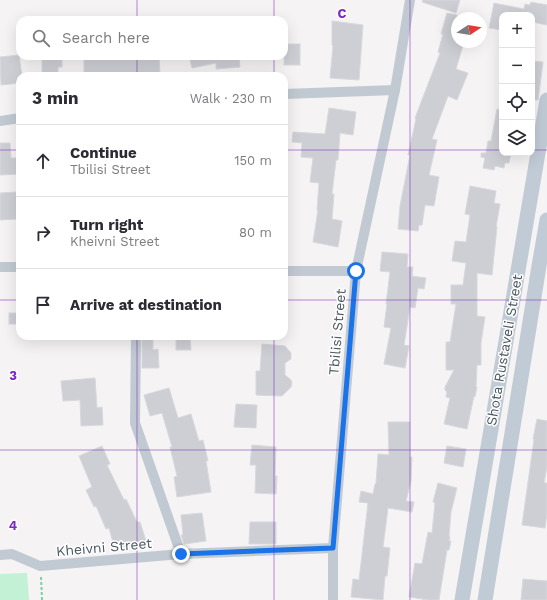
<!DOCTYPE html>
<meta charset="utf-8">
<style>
body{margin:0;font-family:"Work Sans",sans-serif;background:#f7f7f7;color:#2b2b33}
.controls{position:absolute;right:12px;top:12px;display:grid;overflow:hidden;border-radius:8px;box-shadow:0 4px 16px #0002}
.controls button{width:36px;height:36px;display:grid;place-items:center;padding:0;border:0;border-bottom:1px solid #e1e1e2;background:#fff;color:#2b2b33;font:20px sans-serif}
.compass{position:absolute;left:451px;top:12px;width:36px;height:36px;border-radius:50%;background:#fff;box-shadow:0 4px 16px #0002;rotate:78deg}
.stop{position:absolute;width:12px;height:12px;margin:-9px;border:3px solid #1a73e8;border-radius:50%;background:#fff}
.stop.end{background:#1a73e8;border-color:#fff;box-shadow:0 1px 4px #0008}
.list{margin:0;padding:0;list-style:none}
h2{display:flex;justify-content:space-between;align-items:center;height:52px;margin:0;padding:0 16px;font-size:17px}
h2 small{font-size:13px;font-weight:400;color:#7c7c81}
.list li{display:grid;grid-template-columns:26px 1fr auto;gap:12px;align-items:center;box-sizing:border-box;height:72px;padding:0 16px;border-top:1px solid #e1e1e2}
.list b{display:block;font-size:15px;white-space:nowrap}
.list p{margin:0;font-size:13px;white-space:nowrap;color:#7c7c81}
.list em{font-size:13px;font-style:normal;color:#7c7c81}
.icon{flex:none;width:22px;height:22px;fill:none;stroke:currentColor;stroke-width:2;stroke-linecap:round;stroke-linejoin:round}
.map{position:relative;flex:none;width:547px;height:600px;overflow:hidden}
.search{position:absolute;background:#fff;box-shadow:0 4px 16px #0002;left:16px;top:16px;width:272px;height:44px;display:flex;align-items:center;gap:10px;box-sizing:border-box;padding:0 14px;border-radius:12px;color:#7c7c81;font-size:15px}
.panel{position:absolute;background:#fff;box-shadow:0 4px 16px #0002;left:16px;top:72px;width:272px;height:268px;border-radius:12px}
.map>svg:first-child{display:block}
.green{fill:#c3f1d5}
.building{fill:#cdcfd5;stroke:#d7d9de}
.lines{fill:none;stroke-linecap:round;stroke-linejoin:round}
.path{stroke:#7ad0a6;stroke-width:2;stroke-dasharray:3 2;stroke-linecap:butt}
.street{stroke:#c1cad2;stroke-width:10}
.secondary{stroke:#c1cbd6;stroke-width:15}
.route{stroke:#1a73e8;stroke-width:5}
.grid{fill:none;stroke:#7b2cbf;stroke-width:1;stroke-opacity:0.55}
.labels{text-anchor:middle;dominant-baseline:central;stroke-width:3;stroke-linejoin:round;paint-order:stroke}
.street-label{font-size:14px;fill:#4a5661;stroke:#fff}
.grid-label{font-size:13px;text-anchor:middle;font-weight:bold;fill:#7b2cbf;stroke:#fff;stroke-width:3;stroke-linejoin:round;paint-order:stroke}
</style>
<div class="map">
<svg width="547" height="600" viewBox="0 0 547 600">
<rect width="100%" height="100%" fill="#f5f3f3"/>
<path class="green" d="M27,573L29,600H0V574Z"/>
<g class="building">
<path d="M423,0H460L456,13L422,2Z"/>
<path d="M531,2L547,5V25L532,22V15H502V30L489,28L494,3L524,9L525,4L530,5Z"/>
<path d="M447,13L457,15V42H464L456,69L468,73L457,100L448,96L432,139L437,140L429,175L439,177L434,206L425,205L422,225H419L418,231L398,229L400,206L410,155H408L416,119L415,118L440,53L438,52L443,34H441Z"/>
<path d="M332,21L363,25L359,80L330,78L333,46L332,45Z"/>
<rect x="284" y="44" width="16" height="21"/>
<path d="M19,55L22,76H20V83L1,85L0,57Z"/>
<path d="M42,56H62V67H58V76H42Z"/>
<path d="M84,56H159L160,75L136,76H84Z"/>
<path d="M189,56H239L240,67L216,69V63L192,68Z"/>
<path d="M532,61L543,62L538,100H532Z"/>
<path d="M329,108L356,112L353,135L340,133L338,160H336L332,194H334L332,219L342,221L338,247L313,242L318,210H317L319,183L310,182L313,158L301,157L302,143L292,142L293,132L325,134Z"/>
<path d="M497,109L502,110V153H511L509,163H505L504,168L495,166L494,170L483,168L485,158L481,157V153H486L488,141H491Z"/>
<path d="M0,143H10L11,158H19L20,174L0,175Z"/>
<path d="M470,186L496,191L494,203L500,204L496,227H497L492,275L477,273V316L485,317L481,343V365H477L476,387H477L475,397L474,396L467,429L444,424L450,398L446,397L447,392L445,390V387L454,370H446V342H450L456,304H451V285H463L466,263L452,261L455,241L466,242L470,215L465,214Z"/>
<path d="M17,192L18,219L0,220V193Z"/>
<path d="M382,252L408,254L407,267H413L412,276L426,278L424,289L418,288L415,308L410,307L404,345L409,346L405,368L384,364L391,328L384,327L387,304H386L390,272L380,271Z"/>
<rect x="9" y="313" width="11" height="11"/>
<path d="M142,336H153V350L158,349L159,368H142Z"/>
<path d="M176,336H190L191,350H176Z"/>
<path d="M262,344L285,346L291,353V359L285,363V375L291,380L292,383L291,387L282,396L256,395V371H260Z"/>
<path d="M95,378L97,408L102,407L103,425L81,426L80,400L63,401L61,381Z"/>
<path d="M169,388L178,418L191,414L199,441L203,440L208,461H206L211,492L177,497L174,477L177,476L170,447H172L162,413L150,416L144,395Z"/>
<path d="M236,404L257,405L256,428L234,427Z"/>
<path d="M537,419L547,421V467L544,483H547V513L545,528L522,525L534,439H533Z"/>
<path d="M388,422H410V457H412L411,481L406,501L414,502L412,512L388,508L383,547L390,548L387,576H385L383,600L351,597L353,579L359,580L368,503L359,502L361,491L373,494L375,484H376L378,454L389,455Z"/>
<path d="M252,445L276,447L275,476H277L276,494L255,493L256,465H250Z"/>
<path d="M102,446L110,464L107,465L124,500L126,499L137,522H140L146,541L115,550L109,528L106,529L96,506L94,507L86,490L92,487L79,456Z"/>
<path d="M447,446L466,449L463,467L444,463Z"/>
<path d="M438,483L457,488L451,512L449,536L450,537L449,541H451L449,550H447L439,600H428L409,597L415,563L422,564L428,532L432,533L435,503L433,502Z"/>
<path d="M202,513L206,541L184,544L181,535H183L181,515Z"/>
<path d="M250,522H276V544H249Z"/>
<path d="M523,579L547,581V600H521Z"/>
</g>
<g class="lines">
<path class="path" d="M41,577L42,600"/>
<g class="street">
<path d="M284,94L395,90"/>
<path d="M0,121L20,118"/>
<path d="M0,267H20"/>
<path d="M284,271H356"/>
<path d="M136,336L135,423L181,554"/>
<path d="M0,555L12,554L40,566L181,554L333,548"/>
<path d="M333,600V548L356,271L395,90L410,0"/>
</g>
<g class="secondary">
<path d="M462,600L547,100"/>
<path d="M485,600L539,266L547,220"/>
</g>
</g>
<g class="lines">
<path class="route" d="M181,554L333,548L356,271"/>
</g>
<path class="grid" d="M137,0V20M274,0V20M410,0V600M137,56V76M274,56V76M0,150H20M284,150H502M532,150H547M0,300H20M284,300H547M137,336V600M274,336V600M0,450H547"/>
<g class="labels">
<g class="street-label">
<text transform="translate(337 332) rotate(-85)">Tbilisi Street</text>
<text transform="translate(504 350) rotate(-80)">Shota Rustaveli Street</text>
<text transform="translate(104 547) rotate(-5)">Kheivni Street</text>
</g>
</g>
<g class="grid-label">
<text x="342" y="18">C</text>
<text x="13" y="380">3</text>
<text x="13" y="530">4</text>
</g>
</svg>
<div class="controls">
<button>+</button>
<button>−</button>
<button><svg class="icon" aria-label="locate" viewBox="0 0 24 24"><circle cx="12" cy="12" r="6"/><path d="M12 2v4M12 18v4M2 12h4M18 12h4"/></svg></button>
<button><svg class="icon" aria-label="layers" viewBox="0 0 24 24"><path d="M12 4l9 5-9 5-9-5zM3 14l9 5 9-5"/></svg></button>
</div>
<svg class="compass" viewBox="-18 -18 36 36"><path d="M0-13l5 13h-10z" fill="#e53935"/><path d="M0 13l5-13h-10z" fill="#7c7c81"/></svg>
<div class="stop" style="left:356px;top:271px"></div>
<div class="stop end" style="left:181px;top:554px"></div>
<div class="search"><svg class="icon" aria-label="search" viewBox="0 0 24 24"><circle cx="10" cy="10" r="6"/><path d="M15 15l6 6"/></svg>Search here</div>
<section class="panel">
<h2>3 min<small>Walk · 230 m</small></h2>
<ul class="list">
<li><svg class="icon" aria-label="ahead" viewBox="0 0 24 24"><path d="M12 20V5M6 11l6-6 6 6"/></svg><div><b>Continue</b><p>Tbilisi Street</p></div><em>150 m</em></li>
<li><svg class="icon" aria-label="right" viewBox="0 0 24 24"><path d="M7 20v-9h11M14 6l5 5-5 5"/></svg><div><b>Turn right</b><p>Kheivni Street</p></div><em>80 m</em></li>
<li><svg class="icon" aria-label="arrive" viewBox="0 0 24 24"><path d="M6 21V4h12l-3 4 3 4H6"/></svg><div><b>Arrive at destination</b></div></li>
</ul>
</section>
</div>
